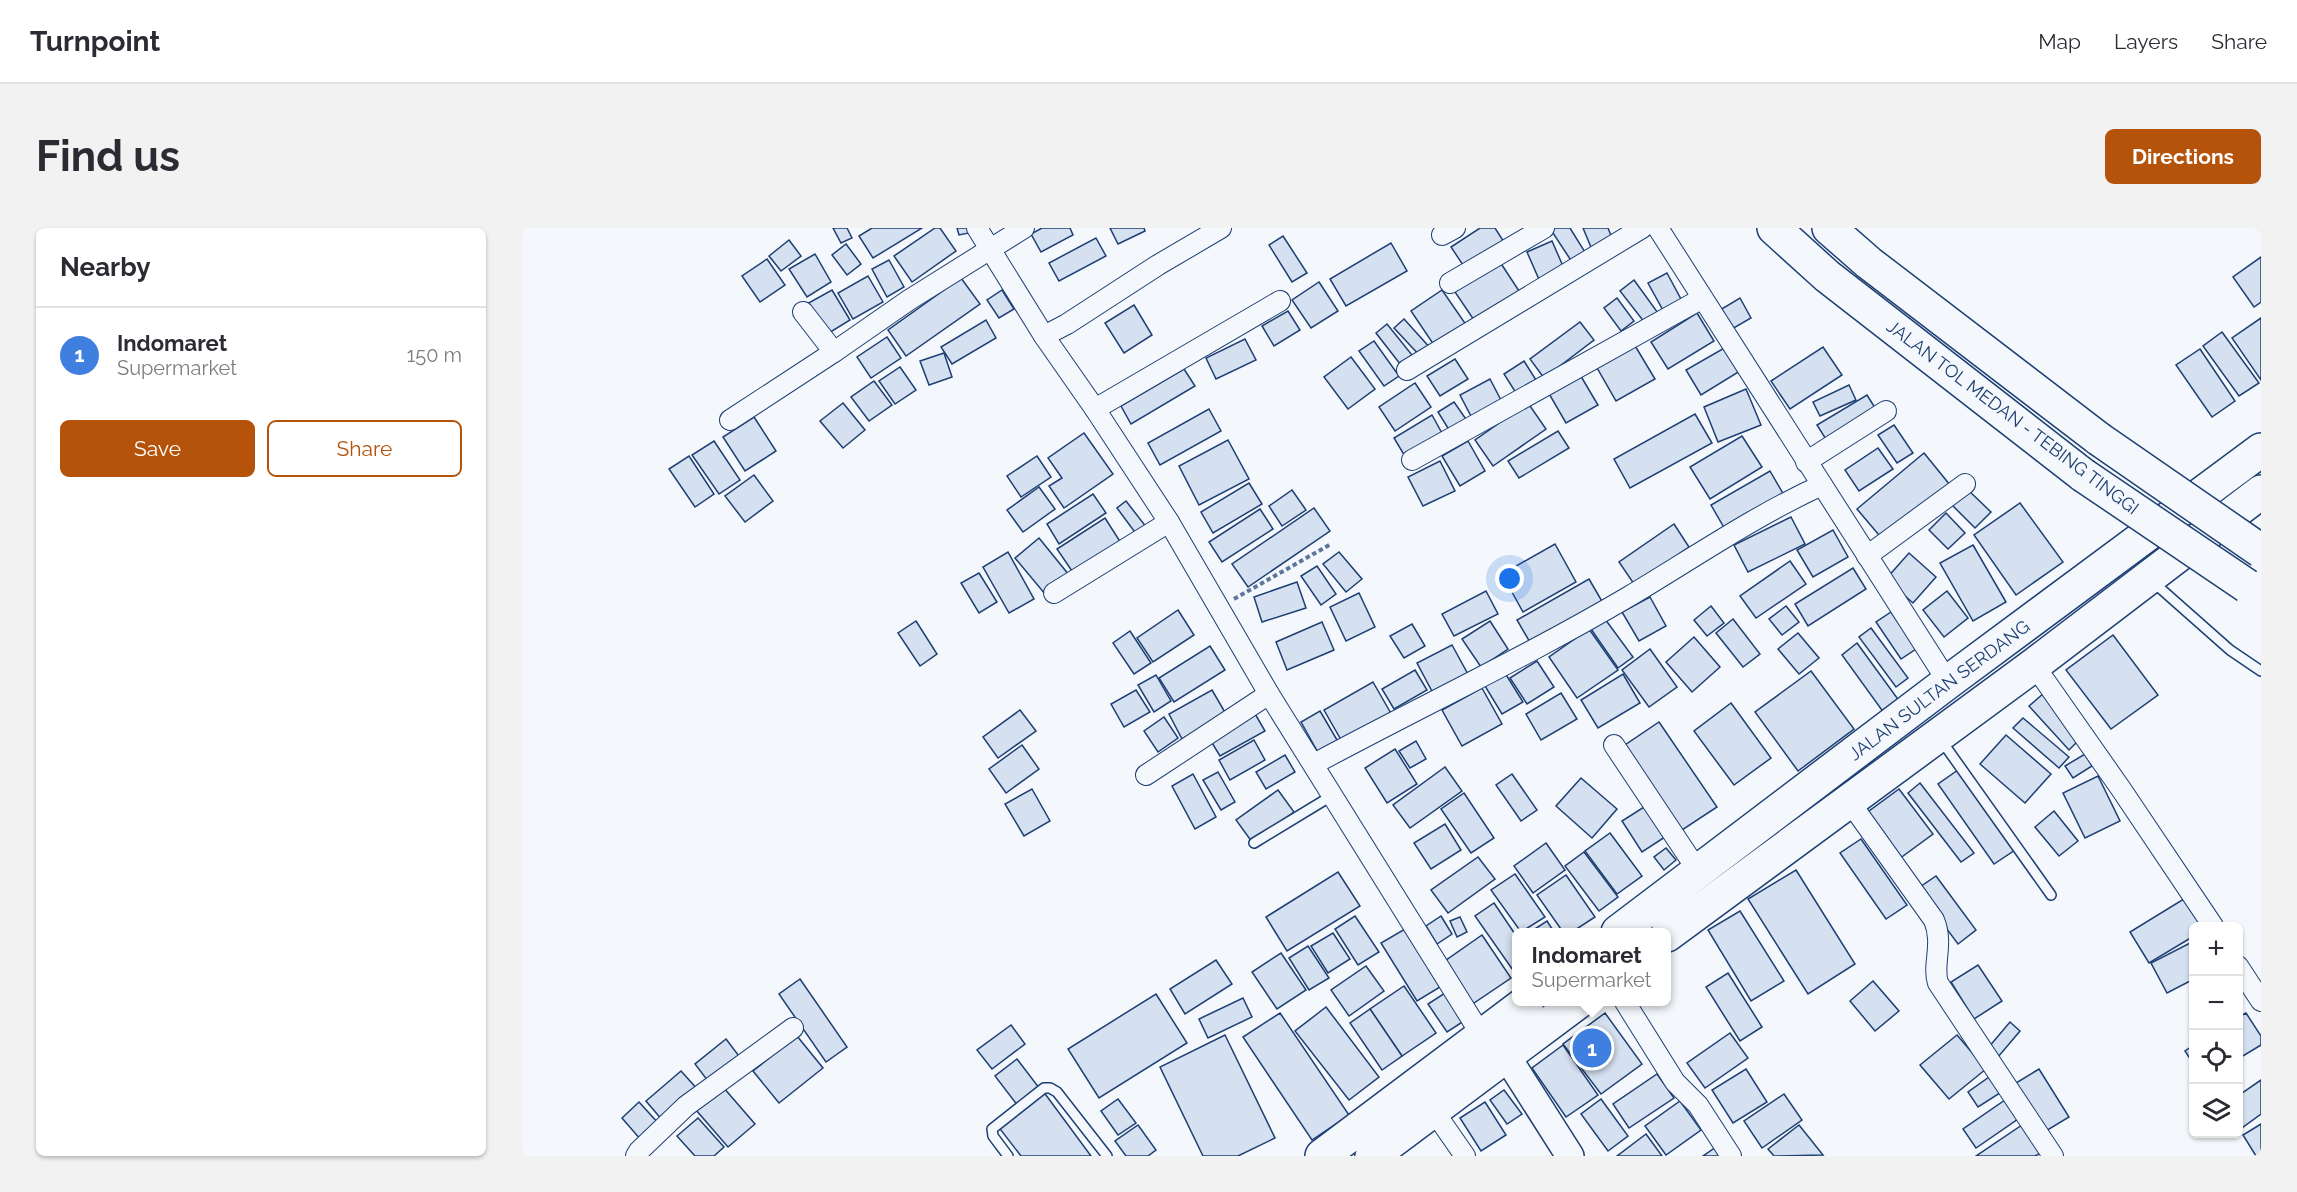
<!DOCTYPE html>
<meta charset="utf-8">
<style>
body{margin:0;font-family:Raleway,sans-serif;background:#f2f2f3;color:#2b2b33}
.controls{position:absolute;right:18px;bottom:18px;display:grid;overflow:hidden;border-radius:9px;box-shadow:0 2px 4px #0004}
.controls button{width:54px;height:54px;display:grid;place-items:center;padding:0;border:0;border-bottom:2px solid #e1e1e2;background:#fff;color:#2b2b33;font:30px sans-serif}
.you{position:absolute;left:988px;top:351px;width:21px;height:21px;margin:-15px;border:4px solid #fff;border-radius:50%;background:#1a73e8;box-shadow:0 0 0 9px #1a73e833}
.badge{display:grid;place-items:center;width:39px;height:39px;border-radius:50%;background:#b45309;color:#fff;font-size:20px;font-weight:700}
.pin{position:absolute;translate:-50% -50%;border:3px solid #fff;box-shadow:0 2px 6px #0006}
.popup{position:absolute;left:990px;top:700px;width:159px;height:78px;box-sizing:border-box;display:grid;place-content:center;border-radius:9px;background:#fff;filter:drop-shadow(0 2px 4px #0005);font-size:20px;white-space:nowrap;color:#7c7c81}
.popup b{font-size:22px;color:#2b2b33}
.popup::after{content:'';position:absolute;left:50%;top:100%;margin-left:-12px;border:12px solid transparent;border-top-color:#fff}
.list{margin:0;padding:0;list-style:none}
h2{display:flex;justify-content:space-between;align-items:center;height:78px;margin:0;padding:0 24px;font-size:26px}
h2 small{font-size:20px;font-weight:400;color:#7c7c81}
.list li{display:grid;grid-template-columns:39px 1fr auto;gap:18px;align-items:center;box-sizing:border-box;height:96px;padding:0 24px;border-top:2px solid #e1e1e2}
.list b{display:block;font-size:22px;white-space:nowrap}
.list p{margin:0;font-size:20px;white-space:nowrap;color:#7c7c81}
.list em{font-size:20px;font-style:normal;color:#7c7c81}
.actions{display:flex;gap:12px;padding:18px 24px}
.actions a{flex:1;padding:14px 0;border:2px solid #b45309;border-radius:9px;text-align:center;font-size:21px;color:#b45309}
.actions .main{background:#b45309;color:#fff}
.icon{flex:none;width:33px;height:33px;fill:none;stroke:currentColor;stroke-width:2;stroke-linecap:round;stroke-linejoin:round}
.map{position:relative;flex:none;width:1739px;height:928px;overflow:hidden;border-radius:9px}
header{display:flex;align-items:center;gap:36px;box-sizing:border-box;height:84px;padding:0 30px;background:#fff;border-bottom:2px solid #e1e1e2}
header strong{font-size:28px}
nav{display:flex;gap:33px;margin-inline-start:auto;font-size:21px}
.intro{display:flex;align-items:center;justify-content:space-between;box-sizing:border-box;height:144px;padding:0 36px}
h1{margin:0;font-size:42px}
.button{padding:15px 27px;border-radius:9px;background:#b45309;color:#fff;font-size:21px;font-weight:700}
main{display:flex;gap:36px;padding:0 36px}
aside{flex:1;background:#fff;border-radius:9px;box-shadow:0 2px 4px #0004}
.map>svg:first-child{display:block}
.building{fill:#d5e0f0;stroke:#1d3f73;stroke-width:1.5}
.lines{fill:none;stroke-linecap:round;stroke-linejoin:round}
.lane-casing{stroke:#1d3f73;stroke-width:12}
.street-casing{stroke:#1d3f73;stroke-width:22}
.secondary-casing{stroke:#1d3f73;stroke-width:30}
.highway-casing{stroke:#1d3f73;stroke-width:36}
.path{stroke:#5e769c;stroke-width:4;stroke-dasharray:4.5 3;stroke-linecap:butt}
.lane{stroke:#f4f7fb;stroke-width:9}
.street{stroke:#f4f7fb;stroke-width:20}
.secondary{stroke:#f4f7fb;stroke-width:27}
.highway{stroke:#f4f7fb;stroke-width:33}
.highway-bridge-casing{stroke:#1d3f73;stroke-width:36;stroke-linecap:butt}
.highway-bridge{stroke:#f4f7fb;stroke-width:33}
.labels{text-anchor:middle;dominant-baseline:central;stroke-width:4.5;stroke-linejoin:round;paint-order:stroke}
.street-label{font-size:18px;fill:#1d3f73;stroke:#f4f7fb}
</style>
<header>
<strong>Turnpoint</strong>
<nav><a>Map</a><a>Layers</a><a>Share</a></nav>
</header>
<div class="intro"><h1>Find us</h1><a class="button">Directions</a></div>
<main>
<aside>
<h2>Nearby<small></small></h2>
<ul class="list">
<li><span class="badge" style="background:#3f7fe0">1</span><div><b>Indomaret</b><p>Supermarket</p></div><em>150 m</em></li>
</ul>
<div class="actions"><a class="main">Save</a><a>Share</a></div>
</aside>
<div class="map">
<svg width="1739" height="928" viewBox="0 0 1739 928">
<rect width="100%" height="100%" fill="#f4f7fb"/>
<g class="building">
<path d="M311,0H325L330,10L319,15Z"/>
<path d="M350,0H400L351,30L337,8Z"/>
<path d="M413,0H418L434,23L390,54L372,28Z"/>
<path d="M435,0H446L447,5L437,7Z"/>
<path d="M520,0H548L551,7L519,24L509,6Z"/>
<path d="M588,0H622L623,3L596,16Z"/>
<path d="M958,0H973L982,14L943,40L929,19Z"/>
<path d="M1032,0H1048L1066,29L1052,37L1029,2Z"/>
<path d="M1061,0H1086L1092,15L1071,24Z"/>
<path d="M761,8L785,45L770,54L747,17Z"/>
<path d="M574,10L584,28L537,53L527,35Z"/>
<path d="M267,12L279,28L259,43L247,28Z"/>
<path d="M1030,13L1044,45L1019,56L1005,24Z"/>
<path d="M869,15L885,43L824,78L808,51Z"/>
<path d="M324,16L339,36L325,47L310,27Z"/>
<path d="M293,26L309,54L285,69L267,41Z"/>
<path d="M1739,29V74L1732,79L1711,49Z"/>
<path d="M245,31L263,57L238,74L220,48Z"/>
<path d="M367,32L382,59L365,69L350,41Z"/>
<path d="M978,34L1001,69L956,98L933,64Z"/>
<path d="M1145,45L1160,73L1142,84L1126,55Z"/>
<path d="M346,48L361,74L331,91L316,65Z"/>
<path d="M439,50L458,76L384,128L366,102Z"/>
<path d="M1112,52L1136,85L1123,95L1098,63Z"/>
<path d="M797,54L816,83L789,100L770,72Z"/>
<path d="M310,62L328,92L302,108L283,77Z"/>
<path d="M480,62L492,81L477,90L465,72Z"/>
<path d="M920,62L947,101L916,123L889,83Z"/>
<path d="M1095,70L1112,93L1099,103L1082,80Z"/>
<path d="M1218,70L1229,90L1210,101L1198,82Z"/>
<path d="M612,77L630,107L602,125L583,95Z"/>
<path d="M766,83L778,102L752,118L740,98Z"/>
<path d="M1175,85L1192,113L1146,141L1129,114Z"/>
<path d="M1739,90V152L1710,110Z"/>
<path d="M882,91L910,122L900,130L872,100Z"/>
<path d="M464,92L474,110L430,136L419,119Z"/>
<path d="M1058,94L1072,112L1022,150L1008,131Z"/>
<path d="M865,96L894,132L882,141L854,105Z"/>
<path d="M1700,104L1737,155L1717,168L1681,118Z"/>
<path d="M365,109L379,130L349,150L335,129Z"/>
<path d="M723,111L734,132L694,151L684,130Z"/>
<path d="M852,113L877,148L862,158L837,123Z"/>
<path d="M1112,116L1133,151L1094,173L1074,138Z"/>
<path d="M1204,119L1218,143L1179,167L1164,142Z"/>
<path d="M1301,119L1320,147L1268,181L1249,153Z"/>
<path d="M1678,121L1713,173L1690,189L1654,137Z"/>
<path d="M422,125L430,149L407,157L398,133Z"/>
<path d="M829,129L853,161L826,181L802,149Z"/>
<path d="M933,131L946,151L918,168L905,148Z"/>
<path d="M1002,133L1014,152L994,165L982,146Z"/>
<path d="M378,139L394,162L373,176L357,153Z"/>
<path d="M662,141L673,158L609,196L599,178Z"/>
<path d="M1057,145L1076,177L1044,195L1026,164Z"/>
<path d="M968,151L981,176L951,192L938,167Z"/>
<path d="M352,153L370,177L347,193L329,169Z"/>
<path d="M893,155L909,179L873,203L857,179Z"/>
<path d="M1327,157L1334,172L1298,188L1291,174Z"/>
<path d="M1224,161L1239,197L1196,214L1182,179Z"/>
<path d="M1345,167L1355,183L1305,213L1295,197Z"/>
<path d="M932,174L946,194L929,205L916,184Z"/>
<path d="M321,175L343,202L321,220L298,193Z"/>
<path d="M1006,175L1024,201L971,238L953,212Z"/>
<path d="M687,181L699,203L638,237L626,215Z"/>
<path d="M1173,186L1190,215L1108,260L1092,231Z"/>
<path d="M910,187L921,207L884,230L872,210Z"/>
<path d="M232,189L254,223L223,243L201,209Z"/>
<path d="M1372,197L1391,225L1375,235L1356,207Z"/>
<path d="M1036,203L1047,220L997,250L986,233Z"/>
<path d="M562,205L591,246L542,280L527,258L540,250L526,230Z"/>
<path d="M1220,208L1240,239L1188,271L1168,239Z"/>
<path d="M706,212L727,251L677,277L657,238Z"/>
<path d="M192,213L218,252L197,266L170,227Z"/>
<path d="M946,213L963,243L938,258L920,228Z"/>
<path d="M1356,220L1371,241L1337,263L1323,242Z"/>
<path d="M1402,225L1428,257L1362,313L1335,281Z"/>
<path d="M167,228L192,266L173,279L147,241Z"/>
<path d="M515,228L529,249L499,269L485,248Z"/>
<path d="M918,233L933,263L901,278L886,249Z"/>
<path d="M1248,243L1263,269L1204,303L1189,277Z"/>
<path d="M232,247L251,273L223,294L203,268Z"/>
<path d="M727,255L740,276L691,305L679,284Z"/>
<path d="M517,259L533,281L501,304L485,282Z"/>
<path d="M1445,261L1469,284L1453,300L1430,277Z"/>
<path d="M770,262L784,282L760,298L747,278Z"/>
<path d="M571,266L584,285L537,316L525,296Z"/>
<path d="M604,273L625,300L615,307L595,280Z"/>
<path d="M1498,275L1541,334L1494,367L1452,307Z"/>
<path d="M792,280L808,303L726,359L710,336Z"/>
<path d="M738,281L751,301L700,334L687,314Z"/>
<path d="M1424,285L1443,305L1426,321L1407,302Z"/>
<path d="M1269,289L1283,316L1226,344L1212,317Z"/>
<path d="M583,290L599,315L552,346L535,321Z"/>
<path d="M1152,296L1167,319L1112,356L1097,334Z"/>
<path d="M1311,302L1326,329L1291,349L1275,322Z"/>
<path d="M517,310L547,347L523,366L493,330Z"/>
<path d="M1033,316L1054,354L1001,384L980,346Z"/>
<path d="M1451,317L1484,374L1451,393L1418,335Z"/>
<path d="M486,324L512,371L487,385L461,339Z"/>
<path d="M817,324L840,351L824,364L801,336Z"/>
<path d="M1387,325L1414,349L1391,375L1364,351Z"/>
<path d="M1268,333L1284,356L1234,390L1218,368Z"/>
<path d="M795,338L814,366L799,377L779,348Z"/>
<path d="M1331,340L1344,361L1286,398L1273,376Z"/>
<path d="M457,345L475,374L457,385L439,355Z"/>
<path d="M1067,351L1081,375L1009,416L995,392Z"/>
<path d="M775,354L784,380L740,394L732,369Z"/>
<path d="M964,363L976,386L932,408L920,386Z"/>
<path d="M1425,363L1446,390L1422,409L1401,382Z"/>
<path d="M837,365L853,399L824,413L808,379Z"/>
<path d="M1128,369L1144,398L1117,413L1100,384Z"/>
<path d="M1189,378L1202,395L1185,408L1172,392Z"/>
<path d="M1264,378L1277,394L1260,407L1247,391Z"/>
<path d="M656,382L672,407L631,434L615,410Z"/>
<path d="M1369,384L1394,421L1379,431L1354,394Z"/>
<path d="M1083,391L1111,429L1096,440L1069,401Z"/>
<path d="M1211,391L1238,426L1221,439L1194,405Z"/>
<path d="M394,393L415,426L398,438L376,405Z"/>
<path d="M968,393L986,421L959,439L940,411Z"/>
<path d="M800,394L812,422L765,442L754,414Z"/>
<path d="M890,396L903,418L882,430L868,408Z"/>
<path d="M1349,400L1386,450L1374,459L1337,409Z"/>
<path d="M1067,401L1096,442L1055,470L1027,429Z"/>
<path d="M608,403L629,435L612,446L591,415Z"/>
<path d="M1276,405L1297,430L1277,446L1256,421Z"/>
<path d="M1591,407L1636,467L1589,501L1544,442Z"/>
<path d="M1172,409L1198,439L1170,464L1144,434Z"/>
<path d="M1335,415L1378,474L1362,485L1320,427Z"/>
<path d="M930,417L947,448L912,467L895,435Z"/>
<path d="M688,418L703,442L652,474L637,450Z"/>
<path d="M1128,421L1155,459L1127,479L1100,442Z"/>
<path d="M1015,433L1032,459L1005,476L988,450Z"/>
<path d="M893,442L905,462L872,481L860,461Z"/>
<path d="M1289,443L1332,501L1276,543L1233,484Z"/>
<path d="M983,445L1001,474L980,486L963,458Z"/>
<path d="M1101,446L1118,475L1076,500L1059,472Z"/>
<path d="M634,447L649,473L632,484L616,457Z"/>
<path d="M851,454L871,489L822,517L802,482Z"/>
<path d="M960,460L980,496L940,518L920,482Z"/>
<path d="M614,462L628,484L602,499L589,476Z"/>
<path d="M690,462L704,486L660,511L647,486Z"/>
<path d="M1039,465L1055,491L1019,512L1004,486Z"/>
<path d="M1522,465L1561,508L1547,522L1507,478Z"/>
<path d="M1209,475L1249,530L1212,557L1172,503Z"/>
<path d="M498,482L514,503L476,530L461,509Z"/>
<path d="M798,483L818,517L798,528L779,494Z"/>
<path d="M732,484L743,503L698,528L687,510Z"/>
<path d="M642,489L656,510L636,524L622,503Z"/>
<path d="M1501,490L1547,529L1537,540L1491,500Z"/>
<path d="M1137,494L1195,579L1154,606L1097,521Z"/>
<path d="M1484,507L1529,546L1503,575L1458,536Z"/>
<path d="M732,512L743,532L708,552L697,532Z"/>
<path d="M894,513L904,531L888,540L877,523Z"/>
<path d="M500,517L517,541L484,565L467,541Z"/>
<path d="M873,521L895,556L865,575L843,540Z"/>
<path d="M1563,526L1570,538L1551,550L1543,538Z"/>
<path d="M763,527L773,544L744,561L734,544Z"/>
<path d="M923,539L940,563L888,600L871,577Z"/>
<path d="M1436,542L1493,622L1472,636L1416,556Z"/>
<path d="M696,544L713,574L699,582L681,552Z"/>
<path d="M671,546L694,589L673,601L650,558Z"/>
<path d="M990,546L1015,582L999,593L974,557Z"/>
<path d="M1576,548L1598,593L1563,610L1541,565Z"/>
<path d="M1059,550L1095,581L1070,610L1034,578Z"/>
<path d="M1398,555L1452,625L1439,634L1386,565Z"/>
<path d="M510,561L528,593L502,608L483,576Z"/>
<path d="M1377,561L1411,606L1377,631L1343,586Z"/>
<path d="M756,562L772,584L730,614L714,592Z"/>
<path d="M942,565L972,610L949,625L919,581Z"/>
<path d="M1122,579L1143,609L1120,624L1100,593Z"/>
<path d="M1532,583L1556,613L1537,628L1513,599Z"/>
<path d="M923,596L939,622L909,641L892,615Z"/>
<path d="M1088,605L1120,648L1095,666L1063,623Z"/>
<path d="M1339,611L1385,677L1364,691L1318,625Z"/>
<path d="M1024,615L1043,642L1011,665L992,638Z"/>
<path d="M1144,620L1154,632L1142,642L1132,629Z"/>
<path d="M1062,624L1096,669L1077,683L1043,638Z"/>
<path d="M956,629L973,651L926,685L909,662Z"/>
<path d="M1274,642L1333,736L1286,766L1226,671Z"/>
<path d="M816,644L838,678L765,723L744,689Z"/>
<path d="M993,646L1023,689L999,704L969,662Z"/>
<path d="M1044,647L1073,689L1050,704H1041L1015,667Z"/>
<path d="M1414,648L1454,702L1436,716L1395,661Z"/>
<path d="M1665,669L1683,698H1672V708L1627,735L1608,704Z"/>
<path d="M972,675L995,709V744L993,745L953,688Z"/>
<path d="M1218,683L1262,753L1229,773L1186,702Z"/>
<path d="M833,688L857,724L836,737L813,701Z"/>
<path d="M919,688L930,706L915,716L904,698Z"/>
<path d="M938,689L945,704L935,709L928,693Z"/>
<path d="M1025,693L1032,704H1008Z"/>
<path d="M883,701L918,759L895,773L859,715Z"/>
<path d="M811,705L828,731L806,745L789,718Z"/>
<path d="M960,707L989,750L949,777L920,735Z"/>
<path d="M1672,713V751L1645,765L1629,735Z"/>
<path d="M786,718L807,750L787,762L767,730Z"/>
<path d="M759,725L784,762L755,781L730,744Z"/>
<path d="M694,732L710,756L663,786L648,761Z"/>
<path d="M1456,737L1480,773L1452,791L1429,754Z"/>
<path d="M844,738L862,763L827,788L809,762Z"/>
<path d="M1206,745L1240,799L1218,813L1184,759Z"/>
<path d="M278,751L325,819L304,834L257,766Z"/>
<path d="M1351,753L1377,783L1353,803L1328,773Z"/>
<path d="M882,758L914,805L880,828L848,781Z"/>
<path d="M923,765L942,793L925,804L906,776Z"/>
<path d="M634,766L665,815L577,870L546,821Z"/>
<path d="M721,770L730,789L686,810L677,791Z"/>
<path d="M804,779L857,849L827,872L773,803Z"/>
<path d="M848,781L880,828L860,842L828,795Z"/>
<path d="M758,785L827,887L790,912L721,809Z"/>
<path d="M1083,785L1120,836L1079,866L1041,816Z"/>
<path d="M1724,785L1739,808V817L1716,831V789Z"/>
<path d="M1488,794L1498,803L1476,829L1466,820Z"/>
<path d="M489,797L503,816L470,841L455,822Z"/>
<path d="M1208,805L1226,830L1183,860L1165,835Z"/>
<path d="M703,807L753,910L716,928H681L638,839Z"/>
<path d="M1435,807L1464,841L1427,871L1398,837Z"/>
<path d="M275,808L301,840L257,875L231,843Z"/>
<path d="M204,811L220,832L189,857L173,836Z"/>
<path d="M1041,817L1076,867L1044,889L1010,840Z"/>
<path d="M1672,817V837L1663,823Z"/>
<path d="M495,831L518,861L496,878L473,848Z"/>
<path d="M1224,841L1245,874L1211,895L1190,862Z"/>
<path d="M1517,841L1547,889L1519,906L1489,858Z"/>
<path d="M159,843L177,863L141,893L124,873Z"/>
<path d="M1135,846L1152,870L1107,900L1091,876Z"/>
<path d="M1470,847L1481,863L1456,879L1446,864Z"/>
<path d="M1739,852V886L1717,902L1716,868Z"/>
<path d="M201,859L233,896L206,919L174,882Z"/>
<path d="M982,862L1000,886L985,896L968,872Z"/>
<path d="M521,863L569,928H499L475,897Z"/>
<path d="M1262,866L1280,892L1240,920L1222,893Z"/>
<path d="M596,871L614,895L596,907L579,883Z"/>
<path d="M1079,871L1106,908L1086,923L1059,886Z"/>
<path d="M1483,872L1496,891L1454,920L1441,901Z"/>
<path d="M1158,873L1179,902L1144,927L1123,898Z"/>
<path d="M117,874L137,896L119,912L100,890Z"/>
<path d="M963,874L984,907L959,923L938,890Z"/>
<path d="M176,890L202,919L192,928H173L155,908Z"/>
<path d="M1739,896V928H1734L1721,907Z"/>
<path d="M616,897L634,922L626,928H604L593,913Z"/>
<path d="M1277,897L1301,927L1252,928L1246,921Z"/>
<path d="M1500,897L1519,925L1513,928H1454Z"/>
<path d="M1124,906L1140,928H1095Z"/>
<path d="M1194,919L1201,928H1181Z"/>
</g>
<g class="lines">
<defs>
<g id="lane">
<path d="M1630,353L1708,422L1739,443"/>
<path d="M1419,512L1529,667"/>
<path d="M732,615L811,567"/>
<path d="M486,928L471,908L470,901L522,860H528L535,864L585,928"/>
</g>
<g id="street">
<path d="M455,0L522,108L573,181L647,294L747,466L960,808"/>
<path d="M1136,0L1426,454"/>
<path d="M920,7L933,0"/>
<path d="M928,55L1022,0"/>
<path d="M281,84L312,124L387,72L502,0"/>
<path d="M522,108L545,96L636,37L699,0"/>
<path d="M885,142L1120,0"/>
<path d="M573,181L758,73"/>
<path d="M208,192L312,124"/>
<path d="M890,232L1179,71"/>
<path d="M1284,234L1364,183"/>
<path d="M1345,328L1443,256"/>
<path d="M532,365L647,294"/>
<path d="M1512,437L1599,561L1691,698"/>
<path d="M1092,517L1176,643"/>
<path d="M792,536C896,480 1004,429 1106,369C1170,331 1232,288 1300,257"/>
<path d="M624,547L747,466"/>
<path d="M1327,573L1412,692C1422,716 1410,737 1416,755L1531,928"/>
<path d="M1716,738L1739,773"/>
<path d="M1103,774L1153,854L1176,877L1209,928"/>
<path d="M911,882L943,928"/>
<path d="M114,928L117,923L164,878L271,800"/>
</g>
<path id="secondary" d="M985,829L1048,928"/>
<g id="highway">
<path d="M1252,0L1305,48L1561,247"/>
<path d="M1307,0L1347,35L1577,211"/>
<path id="s1" d="M1096,704L1426,454L1739,222"/>
<path d="M1145,707L1512,437L1739,264"/>
<path d="M800,928L1005,774"/>
<path d="M850,928L1056,774"/>
</g>
</defs>
<use href="#lane" class="lane-casing"/>
<use href="#street" class="street-casing"/>
<use href="#secondary" class="secondary-casing"/>
<use href="#highway" class="highway-casing"/>
<path class="path" d="M712,371L809,316"/>
<use href="#lane" class="lane"/>
<use href="#street" class="street"/>
<use href="#secondary" class="secondary"/>
<use href="#highway" class="highway"/>
<defs>
<g id="highway-bridge">
<path d="M1577,211L1739,323"/>
<path d="M1561,247L1725,358"/>
</g>
</defs>
<use href="#highway-bridge" class="highway-bridge-casing"/>
<use href="#highway-bridge" class="highway-bridge"/>
</g>
<g class="labels">
<g class="street-label">
<text transform="translate(1491 189) rotate(37)">JALAN TOL MEDAN - TEBING TINGGI</text>
<text stroke="none"><textPath href="#s1" startOffset="402">JALAN SULTAN SERDANG</textPath></text>
</g>
</g>
</svg>
<div class="controls">
<button>+</button>
<button>−</button>
<button><svg class="icon" aria-label="locate" viewBox="0 0 24 24"><circle cx="12" cy="12" r="6"/><path d="M12 2v4M12 18v4M2 12h4M18 12h4"/></svg></button>
<button><svg class="icon" aria-label="layers" viewBox="0 0 24 24"><path d="M12 4l9 5-9 5-9-5zM3 14l9 5 9-5"/></svg></button>
</div>
<div class="you"></div>
<div class="pin badge" style="left:1070px;top:820px;background:#3f7fe0">1</div>
<div class="popup"><b>Indomaret</b>Supermarket</div>
</div>
</main>
